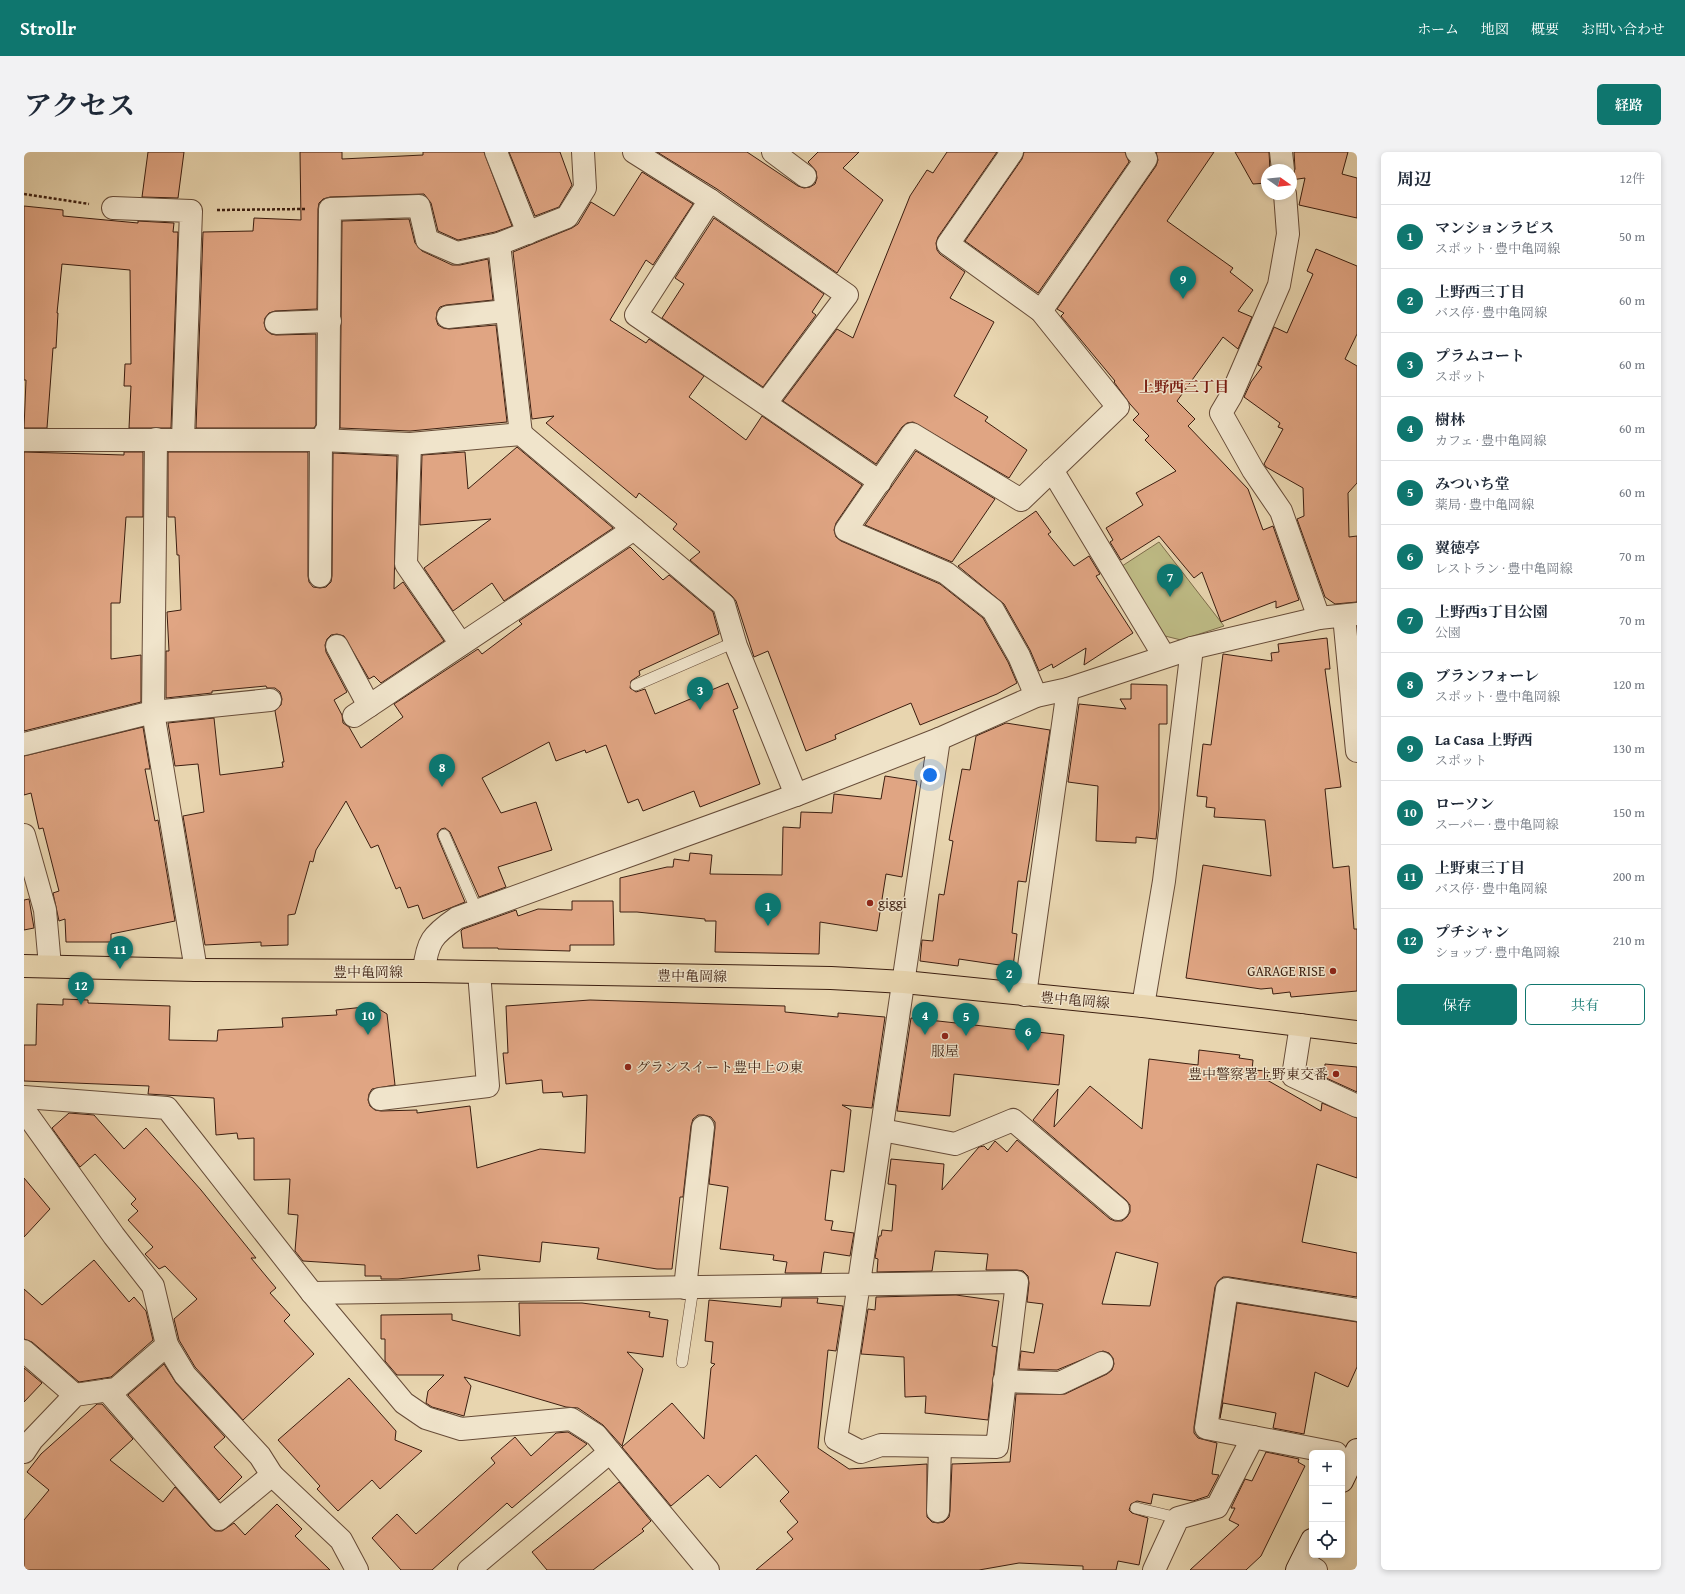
<!DOCTYPE html>
<html lang="ja">
<meta charset="utf-8">
<style>
body{margin:0;font-family:"Gentium Book Plus","Noto Serif JP",serif;background:#f2f2f3;color:#1f2937}
.controls{position:absolute;right:12px;bottom:12px;display:grid;overflow:hidden;border-radius:6px;box-shadow:0 2px 6px #0003}
.controls button{width:36px;height:36px;display:grid;place-items:center;padding:0;border:0;border-bottom:1px solid #e0e1e3;background:#fff;color:#1f2937;font:20px sans-serif}
.compass{position:absolute;left:1237px;top:12px;width:36px;height:36px;border-radius:50%;background:#fff;box-shadow:0 2px 6px #0003;rotate:105deg}
.you{position:absolute;left:906px;top:623px;width:14px;height:14px;margin:-10px;border:3px solid #fff;border-radius:50%;background:#1a73e8;box-shadow:0 0 0 6px #1a73e833}
.badge{display:grid;place-items:center;width:26px;height:26px;border-radius:50%;background:#0f766e;color:#fff;font-size:13px;font-weight:700}
.pin{position:absolute;translate:-50% -33px;filter:drop-shadow(0 1px 2px #0008)}
.pin::after{content:'';position:absolute;top:21px;width:14px;height:12px;background:inherit;clip-path:polygon(0 0,100% 0,50% 100%)}
.list{margin:0;padding:0;list-style:none}
h2{display:flex;justify-content:space-between;align-items:center;height:52px;margin:0;padding:0 16px;font-size:17px}
h2 small{font-size:13px;font-weight:400;color:#747a83}
.list li{display:grid;grid-template-columns:26px 1fr auto;gap:12px;align-items:center;box-sizing:border-box;height:64px;padding:0 16px;border-top:1px solid #e0e1e3}
.list b{display:block;font-size:15px;white-space:nowrap}
.list p{margin:0;font-size:13px;white-space:nowrap;color:#747a83}
.list em{font-size:13px;font-style:normal;color:#747a83}
.actions{display:flex;gap:8px;padding:12px 16px}
.actions a{flex:1;padding:9px 0;border:1px solid #0f766e;border-radius:6px;text-align:center;font-size:14px;color:#0f766e}
.actions .main{background:#0f766e;color:#fff}
.icon{flex:none;width:22px;height:22px;fill:none;stroke:currentColor;stroke-width:2;stroke-linecap:round;stroke-linejoin:round}
.map{position:relative;flex:none;width:1333px;height:1418px;overflow:hidden;border-radius:6px}
header{display:flex;align-items:center;gap:24px;box-sizing:border-box;height:56px;padding:0 20px;background:#0f766e;color:#fff}
header strong{font-size:19px}
nav{display:flex;gap:22px;margin-inline-start:auto;font-size:14px}
.intro{display:flex;align-items:center;justify-content:space-between;box-sizing:border-box;height:96px;padding:0 24px}
h1{margin:0;font-size:28px}
.button{padding:10px 18px;border-radius:6px;background:#0f766e;color:#fff;font-size:14px;font-weight:700}
main{display:flex;gap:24px;padding:0 24px}
aside{flex:1;background:#fff;border-radius:6px;box-shadow:0 2px 6px #0003}
.map>svg:first-child{display:block}
.green{fill:#bebb85;stroke:#7d6c4a}
.building{fill:#e0a583;stroke:#3c1e10;fill-rule:evenodd}
.lines{fill:none;stroke-linecap:round;stroke-linejoin:round}
.lane-casing{stroke:#674c38;stroke-width:12}
.street-casing{stroke:#674c38;stroke-width:24}
.secondary-casing{stroke:#3c1e10;stroke-width:24}
.primary-casing{stroke:#3c1e10;stroke-width:24}
.path{stroke:#3c1e10;stroke-width:2.5;stroke-dasharray:3 2;stroke-linecap:butt}
.lane{stroke:#f0e4cb;stroke-width:11}
.street{stroke:#f0e4cb;stroke-width:22}
.secondary{stroke:#f0e4cb;stroke-width:22}
.primary{stroke:#e8d5af;stroke-width:22}
.poi-dot{fill:#8f2418;stroke:#f0e4cb;stroke-width:1.5}
.labels{text-anchor:middle;dominant-baseline:central;stroke-width:3;stroke-linejoin:round;paint-order:stroke}
.poi-label{font-size:14px;fill:#3c1e10;stroke:#f0e4cb;text-anchor:start}
.street-label{font-size:14px;fill:#3c1e10;stroke:#f0e4cb}
.neighbourhood-label{font-size:15px;font-weight:bold;fill:#7a1f14;stroke:#f0e4cb}
</style>
<header>
<strong>Strollr</strong>
<nav><a>ホーム</a><a>地図</a><a>概要</a><a>お問い合わせ</a></nav>
</header>
<div class="intro"><h1>アクセス</h1><a class="button">経路</a></div>
<main>
<div class="map">
<svg width="1333" height="1418" viewBox="0 0 1333 1418">
<rect width="100%" height="100%" fill="#e8d5af"/>
<filter id="stains"><feTurbulence type="fractalNoise" baseFrequency=".005" numOctaves="4"/><feColorMatrix values="0 0 0 0 .2 0 0 0 0 .09 0 0 0 0 .02 0 0 0 .5 -.17"/></filter>
<radialGradient id="worn" r=".72"><stop offset=".6" stop-color="#630" stop-opacity="0"/><stop offset="1" stop-color="#630" stop-opacity=".3"/></radialGradient>
<path class="green" d="M1135,390L1200,474L1157,488L1137,483L1095,416Z"/>
<g class="building">
<path d="M124,0H160L154,46L118,45Z"/>
<path d="M276,0H318V7L399,3V0H460L488,74L471,80L434,88L414,79L407,51L400,42L306,45L299,47L295,51L294,57L293,157L251,159L245,161L241,166L240,171L242,178L247,182L252,183L292,182V273L290,276H172L179,80L229,79L230,66L277,68Z"/>
<path d="M485,0H536L548,33L535,55L511,64Z"/>
<path d="M633,0H723L774,34L780,36L786,35L791,32L793,26L792,19L784,10L794,0H835L819,16L859,48L813,121L693,37Z"/>
<path d="M923,0H973L914,85L912,91L913,98L916,102L941,120L926,146L970,170L930,244L964,265L961,269L1003,298L985,326L889,270L883,271L878,275L852,312L759,249L813,177L829,186L886,44L903,18L909,21Z"/>
<path d="M1000,0H1101L1105,10L1014,141L941,89L998,7Z"/>
<path d="M1132,0H1190L1143,69L1209,116L1206,120L1229,138L1214,159L1228,165L1214,197L1199,185L1153,249L1171,267L1164,274L1224,337L1239,378L1249,374L1275,448L1252,456V449L1197,470L1178,420L1170,426L1135,384L1097,408L1086,390L1089,388L1082,376L1119,353L1112,341L1152,319L1121,288L1125,284L1109,268L1115,262L1106,252L1090,230L1091,229L1037,164L1040,161L1033,157L1132,14L1134,8Z"/>
<path d="M1211,0H1245L1246,18H1243V31L1229,32Z"/>
<path d="M1270,0H1324L1318,22L1333,26V66L1275,53L1281,26L1267,28L1271,17Z"/>
<path d="M618,20L669,52L629,113L622,108L586,168L622,191L625,187L680,224L665,245L722,288L738,264L838,333L812,371L810,378L812,385L817,389L916,432L959,466L984,510L993,531L973,542L896,573L887,551L811,583L812,587L782,599L744,499L730,505L712,449L708,444L666,408L676,400L649,377L653,372L615,341L612,346L522,271L530,264L508,267L489,100L548,76L554,72L567,50L590,64Z"/>
<path d="M0,54L39,58V64L114,71V69L150,71L149,80H154L147,276H105L107,234H100L101,212H107L106,118L38,112L33,161H34L32,196H29L23,276H0L2,228H0Z"/>
<path d="M690,66L800,142L788,160L792,163L739,235L638,166L660,132L651,126Z"/>
<path d="M385,67L391,91L398,99L428,113H436L464,107L469,148L422,153L416,155L413,160L412,167L414,173L419,176L425,177L472,173L483,270L386,279L316,276L318,69Z"/>
<path d="M1292,97L1333,114V182L1321,207L1333,214V331L1324,341L1325,385L1333,384V450L1311,452L1301,445L1273,367L1280,364L1279,336L1242,315L1240,312L1259,277L1254,275L1256,271L1220,245L1227,230L1238,215L1234,213L1250,175L1263,181L1289,122L1283,119Z"/>
<path d="M493,295L589,376L480,449L468,431L429,459L400,416L467,367L396,373L398,303L441,300L444,337Z"/>
<path d="M892,299L971,347L928,410L841,373Z"/>
<path d="M0,300L100,303V300H119V365H102L96,451H87V507L117,503V550L0,579Z"/>
<path d="M144,300H284V424L285,430L289,435L296,436L302,435L307,430L308,424L309,301L373,304L370,437L379,430L420,489L357,531L350,524L345,527L320,484L313,482L307,483L303,487L301,493L302,500L323,540L310,548L318,563L319,571L325,575L337,596L379,565L370,552L454,497L458,502L498,472L495,469L606,395L639,428L645,423L689,460L695,482L615,519L616,523L607,529L606,536L612,540L621,537L631,562L704,531L714,556L709,558L736,632L676,655L670,639L619,659L614,647L604,651L582,593L562,601L561,598L532,609L525,590L458,626L477,661L512,650L528,698L474,715L482,735L455,745L426,680L421,676L417,677L413,682L414,686L441,750L399,767L394,753L384,756L376,735L372,737L354,693L347,696L322,649L292,698L289,710L286,709L271,762L264,763V793L237,794V790L181,793L159,664L180,660L174,612L151,614L144,571L190,566L196,623L259,615L258,610H260L251,559L257,553L258,547L256,540L251,536H243L242,534L188,539V541L142,546V499H145L143,460L157,458L155,403H153L151,365H144Z"/>
<path d="M1012,359L1027,380L1024,382L1050,414L1065,404L1076,422L1072,424L1109,481L1060,513L1062,496L1029,516L1028,512L1015,519L1006,498L980,452L934,414Z"/>
<path d="M1303,486L1306,517H1301L1317,635L1301,637L1309,716L1325,714L1330,777H1333V839L1267,845L1266,840L1249,842L1248,836L1237,837L1162,826L1179,713L1247,724L1241,668L1190,665L1191,656L1182,655L1183,645L1173,644L1179,592L1187,593L1199,502L1248,509L1247,501L1255,500L1254,492Z"/>
<path d="M1107,532L1143,533V572H1135V658L1132,687L1112,685V691L1072,689L1074,634L1044,630L1055,552L1102,557L1096,547H1107Z"/>
<path d="M982,571L1026,578L1002,730L994,729L988,781L993,782L989,815L935,807L934,814L896,809L898,788L909,789L915,742L920,743L929,689L925,688L938,617L946,618L952,584Z"/>
<path d="M119,575L126,617H121L131,669L134,668L151,769L87,782V790H42L41,767L35,769L29,741L35,739L19,676L15,677L7,641L0,643V604Z"/>
<path d="M861,624L893,629L878,725L862,722L853,779L796,770L795,802L691,800L692,769H681V767L613,760H596V726L643,715H649L650,707L665,709L666,701L688,703L686,722L758,723L759,675L776,676L777,660L808,661L810,642L857,647Z"/>
<path d="M5,747L10,776L0,778V748Z"/>
<path d="M548,749H589L590,793H546V799L474,797V796H439L437,779L439,777L492,758L494,764L514,757L548,758Z"/>
<path d="M39,847L64,848V851L146,854L145,888L193,889L194,878L259,875L258,866L313,863L312,858L350,854L363,862L371,933L348,937L345,942L344,948L346,954L351,958L357,959L393,958V961L446,954L453,1016L516,997L561,1001L563,943L539,945L538,940L519,941L518,928L482,932L479,901H484L482,854L566,848L761,854V860L814,865V861L861,865L848,956L818,953L827,958L820,1020L807,1018L801,1068L809,1069L807,1078L830,1081L826,1104L800,1100L797,1121H761L763,1110L749,1108L750,1103L696,1097L704,1035L685,1032L691,976V970L687,965L680,963H674L669,967L667,974L659,1045H656L648,1117H633L573,1107L575,1096L518,1090L516,1110L454,1103L456,1118L374,1127H357V1124H341V1113L279,1109L271,1099L274,1063L264,1062L266,1027L230,1028V986L214,987L213,981L192,983L190,946L124,942L125,934L0,929V893H12L13,852L39,853Z"/>
<path d="M887,866L1040,883L1035,933L930,922L926,964L873,959Z"/>
<path d="M1175,898L1216,903L1215,906L1229,908L1228,918L1244,919L1243,928L1297,959L1298,951L1333,966V1026L1293,1012L1278,1090L1333,1101V1145L1205,1125H1199L1194,1129L1191,1135L1170,1275V1281L1174,1286L1193,1291L1188,1322L1195,1323L1184,1344L1169,1349L1129,1342L1127,1352L1113,1349L1107,1352L1105,1358L1108,1361L1124,1366L1115,1413L1094,1409L1092,1418H1059V1414L995,1411L955,1418H732L769,1387L763,1380L774,1370L756,1349L765,1340L732,1303L696,1336L684,1323L647,1354L598,1295L648,1251L680,1287L687,1216L691,1212L687,1211L689,1190L681,1189L685,1148L757,1155L758,1146H794L793,1151L819,1154L812,1199L804,1198L794,1296L825,1317L903,1312V1365L908,1370L914,1371L920,1370L925,1365L926,1359L928,1312L986,1310L992,1242H1041L1083,1222L1088,1218L1090,1212L1089,1206L1085,1201L1079,1199L1033,1218L995,1217L997,1199L1010,1201L1019,1152L1003,1150L1005,1131L1004,1124L999,1119L993,1118H962L964,1102L911,1099L908,1119L853,1120L854,1107L851,1106L855,1084H857L858,1078L868,1079L872,1033L864,1032L867,1007L920,1012L918,1038L955,995L960,994L964,998L971,989L983,1000L993,988L1086,1067L1091,1069H1098L1103,1065L1106,1060V1053L1102,1048L1009,968L1034,937L1030,975L1066,934L1118,977L1125,907L1174,913ZM1092,1100L1134,1111L1126,1154L1078,1152Z"/>
<path d="M1301,912L1333,915V940L1300,925Z"/>
<path d="M45,961L70,963L100,997L122,976L177,1038L232,1106H227L252,1136L246,1141L266,1163L260,1169L290,1202L219,1268L171,1215L155,1188L150,1167L173,1147L141,1114L135,1117L121,1102L129,1095L104,1068L114,1059L107,1052L112,1047L71,1002L56,1015L28,976Z"/>
<path d="M0,1026L26,1057L0,1085Z"/>
<path d="M70,1108L105,1150L110,1145L122,1159L129,1188L87,1225L55,1230L8,1190L0,1187V1137L18,1153Z"/>
<path d="M932,1143L975,1149L968,1194L973,1195L964,1268L901,1261L902,1244L881,1245L880,1205L837,1202L844,1157L851,1158L852,1145Z"/>
<path d="M495,1151H558L626,1160L625,1165L644,1168L639,1205L603,1200L619,1217L598,1294L579,1273L554,1256L542,1255L440,1225L447,1234L440,1264L408,1255L402,1251L404,1239L420,1223H373L361,1209V1187H357V1163L428,1162V1168L496,1184Z"/>
<path d="M1213,1151L1333,1170V1215L1324,1235L1291,1220L1280,1282L1249,1276L1252,1261L1199,1251L1196,1266Z"/>
<path d="M140,1212L152,1231L201,1285L190,1295L218,1325L195,1348L104,1243Z"/>
<path d="M0,1216L18,1231L0,1250Z"/>
<path d="M325,1226L372,1279L371,1288L398,1299L356,1337L348,1328L314,1359L293,1337L296,1334L254,1288Z"/>
<path d="M73,1252H78L109,1287L86,1308L139,1350L151,1335L186,1375L191,1379H198L210,1371L221,1383L253,1352L278,1377L271,1384L306,1418H0V1368L25,1338L3,1320L17,1302Z"/>
<path d="M544,1280L563,1292L488,1356L483,1351L408,1418H377L348,1386L373,1362L392,1382L471,1311L467,1306L491,1285L507,1304L532,1281Z"/>
<path d="M1242,1300L1275,1307L1274,1310L1281,1314L1237,1404L1222,1418H1166L1215,1373L1205,1368L1211,1356H1207L1221,1327L1228,1329Z"/>
<path d="M595,1330L627,1369L618,1377L620,1379L569,1418H523L508,1400Z"/>
</g>
<g class="lines">
<defs>
<g id="lane">
<path d="M612,533L711,490"/>
<path d="M420,683L453,759"/>
<path d="M658,1210L669,1136"/>
<path d="M1112,1356L1154,1366"/>
</g>
<g id="street">
<path d="M472,0L504,81"/>
<path d="M610,0L686,48L823,143L742,251"/>
<path d="M749,0L781,24"/>
<path d="M988,0L924,92L1017,159L1094,255L997,348L888,282L822,378L922,421L969,458L995,504L1012,544"/>
<path d="M1257,0L1259,18"/>
<path d="M1261,42L1264,82L1255,133L1207,244L1197,261L1229,318L1257,359L1295,466"/>
<path d="M686,48L612,163L856,330"/>
<path d="M89,56L167,59L159,287"/>
<path d="M475,92L497,282"/>
<path d="M1017,159L1122,7L1113,0"/>
<path d="M424,165L482,159"/>
<path d="M252,171L306,169"/>
<path d="M132,287L129,560L172,818"/>
<path d="M0,288H297L386,292L497,282L700,453L712,494L772,643"/>
<path d="M386,292L382,412L437,492"/>
<path d="M1028,318L1140,504"/>
<path d="M296,424L297,288L304,276L306,57L395,54L403,88L433,101L475,92L543,65L561,36L559,0"/>
<path d="M1320,464L1333,599"/>
<path d="M313,494L345,554"/>
<path d="M330,564L610,377"/>
<path d="M0,592L129,560L246,548"/>
<path d="M0,683L21,758L26,814"/>
<path d="M400,819C403,790 408,783 433,766L772,643L915,587L1012,544L1044,537L1168,496L1295,466L1333,462"/>
<path d="M1001,843L1044,537"/>
<path d="M1119,854L1140,729L1168,496"/>
<path d="M1277,873L1269,924L1333,954"/>
<path d="M0,945L143,956L288,1141L380,1251L402,1266L437,1277L547,1267L572,1283L684,1418"/>
<path d="M356,947L464,934L455,820"/>
<path d="M0,958L90,1084L129,1134L143,1193L92,1237L51,1243L8,1288L0,1300"/>
<path d="M858,978L931,992L989,968L1094,1057"/>
<path d="M661,1136L679,975"/>
<path d="M288,1141L993,1130L973,1295L857,1293L837,1300L812,1287L915,587"/>
<path d="M143,1193L161,1223L236,1304L248,1323"/>
<path d="M0,1199L51,1243"/>
<path d="M980,1229L1036,1231L1078,1211"/>
<path d="M83,1238L195,1367L248,1323L317,1388L333,1418"/>
<path d="M1312,1301L1182,1276L1203,1137L1333,1158"/>
<path d="M914,1359L916,1295"/>
<path d="M1278,1409L1292,1418"/>
<path d="M445,1418L586,1300"/>
<path d="M1130,1418L1154,1366L1193,1355L1229,1285"/>
</g>
<g id="secondary">
<path d="M1318,1329L1333,1298"/>
<path d="M1273,1418L1288,1388"/>
</g>
<path id="primary" d="M0,814L172,818L400,819L807,826L880,830L1119,854L1333,880"/>
</defs>
<use href="#lane" class="lane-casing"/>
<use href="#street" class="street-casing"/>
<use href="#secondary" class="secondary-casing"/>
<use href="#primary" class="primary-casing"/>
<g class="path">
<path d="M0,42L65,52"/>
<path d="M193,58L282,57"/>
</g>
<use href="#lane" class="lane"/>
<use href="#street" class="street"/>
<use href="#secondary" class="secondary"/>
<use href="#primary" class="primary"/>
</g>
<g class="poi-dot">
<circle cx="846" cy="751" r="4"/>
<circle cx="1309" cy="819" r="4"/>
<circle cx="921" cy="884" r="4"/>
<circle cx="604" cy="915" r="4"/>
<circle cx="1312" cy="922" r="4"/>
</g>
<g class="labels">
<g class="poi-label">
<text x="854" y="751">giggi</text>
<text x="1301" y="819" text-anchor="end">GARAGE RISE</text>
<text x="921" y="899" text-anchor="middle">服屋</text>
<text x="612" y="915">グランスイート豊中上の東</text>
<text x="1304" y="922" text-anchor="end">豊中警察署上野東交番</text>
</g>
<g class="street-label">
<text x="344" y="820">豊中亀岡線</text>
<text transform="translate(668 824) rotate(1)">豊中亀岡線</text>
<text transform="translate(1051 848) rotate(5)">豊中亀岡線</text>
</g>
<g class="neighbourhood-label">
<text x="1160" y="234">上野西三丁目</text>
</g>
</g>
<rect width="100%" height="100%" filter="url(#stains)"/>
<rect width="100%" height="100%" fill="url(#worn)"/>
</svg>
<div class="controls">
<button>+</button>
<button>−</button>
<button><svg class="icon" aria-label="locate" viewBox="0 0 24 24"><circle cx="12" cy="12" r="6"/><path d="M12 2v4M12 18v4M2 12h4M18 12h4"/></svg></button>
</div>
<svg class="compass" viewBox="-18 -18 36 36"><path d="M0-13l5 13h-10z" fill="#e53935"/><path d="M0 13l5-13h-10z" fill="#747a83"/></svg>
<div class="you"></div>
<div class="pin badge" style="left:744px;top:774px">1</div>
<div class="pin badge" style="left:985px;top:841px">2</div>
<div class="pin badge" style="left:676px;top:558px">3</div>
<div class="pin badge" style="left:901px;top:883px">4</div>
<div class="pin badge" style="left:942px;top:884px">5</div>
<div class="pin badge" style="left:1004px;top:899px">6</div>
<div class="pin badge" style="left:1146px;top:445px">7</div>
<div class="pin badge" style="left:418px;top:635px">8</div>
<div class="pin badge" style="left:1159px;top:147px">9</div>
<div class="pin badge" style="left:344px;top:883px">10</div>
<div class="pin badge" style="left:96px;top:817px">11</div>
<div class="pin badge" style="left:57px;top:853px">12</div>
</div>
<aside>
<h2>周辺<small>12件</small></h2>
<ul class="list">
<li><span class="badge">1</span><div><b>マンションラピス</b><p>スポット · 豊中亀岡線</p></div><em>50 m</em></li>
<li><span class="badge">2</span><div><b>上野西三丁目</b><p>バス停 · 豊中亀岡線</p></div><em>60 m</em></li>
<li><span class="badge">3</span><div><b>プラムコート</b><p>スポット</p></div><em>60 m</em></li>
<li><span class="badge">4</span><div><b>樹林</b><p>カフェ · 豊中亀岡線</p></div><em>60 m</em></li>
<li><span class="badge">5</span><div><b>みついち堂</b><p>薬局 · 豊中亀岡線</p></div><em>60 m</em></li>
<li><span class="badge">6</span><div><b>翼徳亭</b><p>レストラン · 豊中亀岡線</p></div><em>70 m</em></li>
<li><span class="badge">7</span><div><b>上野西3丁目公園</b><p>公園</p></div><em>70 m</em></li>
<li><span class="badge">8</span><div><b>ブランフォーレ</b><p>スポット · 豊中亀岡線</p></div><em>120 m</em></li>
<li><span class="badge">9</span><div><b>La Casa 上野西</b><p>スポット</p></div><em>130 m</em></li>
<li><span class="badge">10</span><div><b>ローソン</b><p>スーパー · 豊中亀岡線</p></div><em>150 m</em></li>
<li><span class="badge">11</span><div><b>上野東三丁目</b><p>バス停 · 豊中亀岡線</p></div><em>200 m</em></li>
<li><span class="badge">12</span><div><b>プチシャン</b><p>ショップ · 豊中亀岡線</p></div><em>210 m</em></li>
</ul>
<div class="actions"><a class="main">保存</a><a>共有</a></div>
</aside>
</main>
